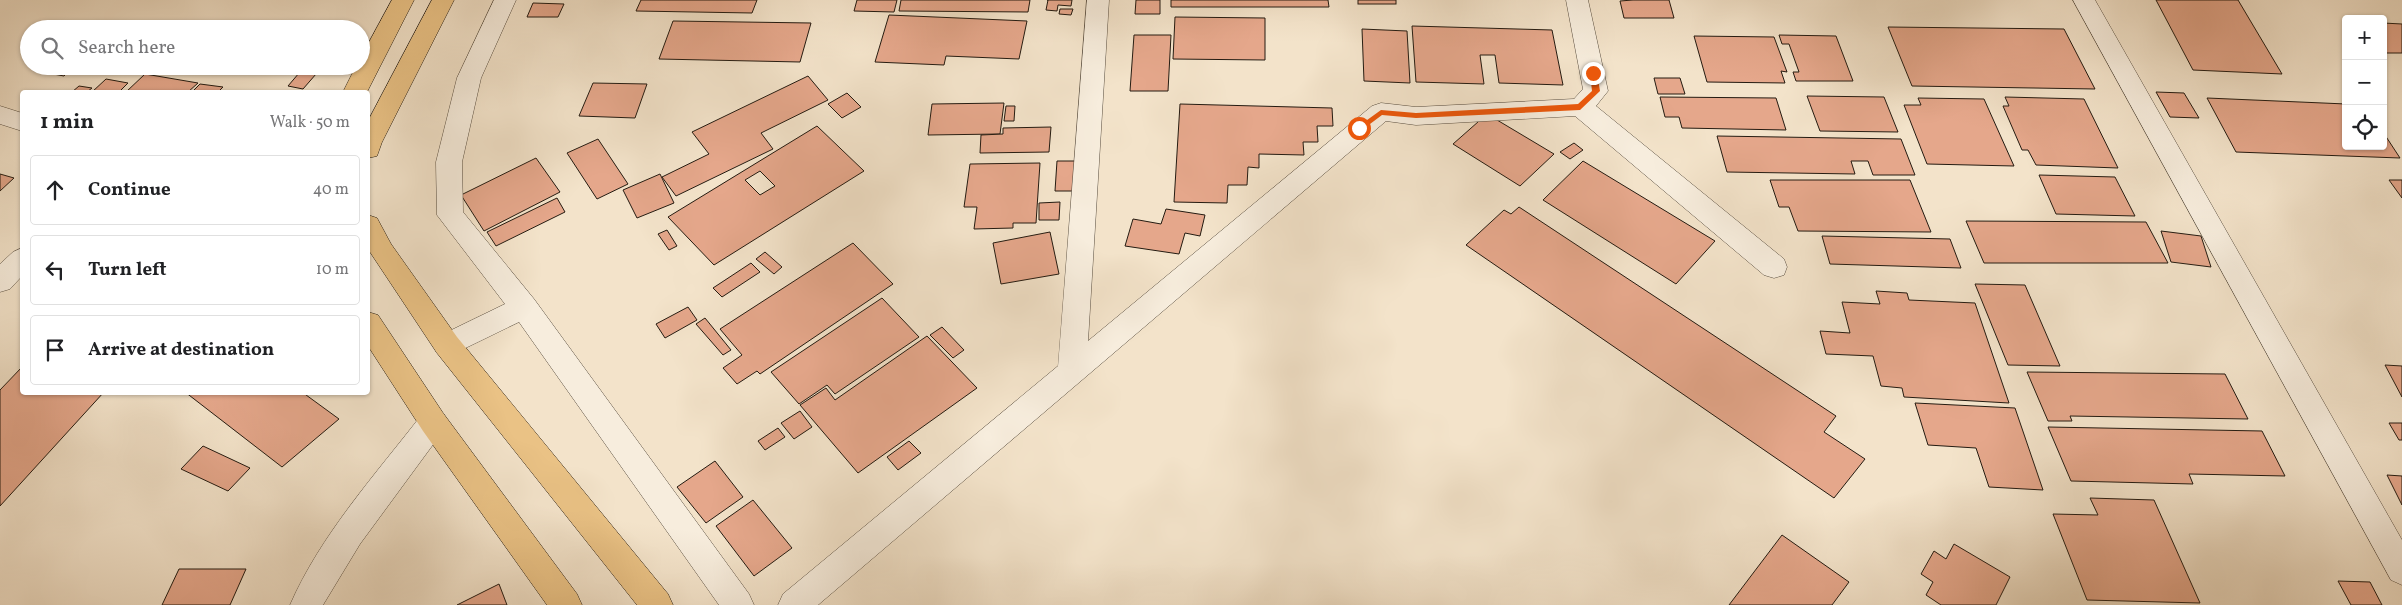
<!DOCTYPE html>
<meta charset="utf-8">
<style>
body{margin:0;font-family:Vollkorn,serif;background:#f6f6f6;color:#202124}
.controls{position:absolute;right:15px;top:15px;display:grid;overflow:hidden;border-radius:5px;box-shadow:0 1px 4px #0004}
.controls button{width:45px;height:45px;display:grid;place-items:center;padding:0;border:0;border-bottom:1px solid #e0e0e0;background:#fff;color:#202124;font:25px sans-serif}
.stop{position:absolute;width:15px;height:15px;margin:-11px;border:4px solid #ea580c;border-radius:50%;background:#fff}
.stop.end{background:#ea580c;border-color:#fff;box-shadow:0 1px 5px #0008}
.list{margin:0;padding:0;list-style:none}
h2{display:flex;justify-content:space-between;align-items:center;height:65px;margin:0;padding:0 20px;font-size:21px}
h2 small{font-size:16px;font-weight:400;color:#757577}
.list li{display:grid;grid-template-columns:32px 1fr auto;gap:15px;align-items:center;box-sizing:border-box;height:70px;margin:0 10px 10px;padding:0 10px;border:1px solid #e0e0e0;border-radius:5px}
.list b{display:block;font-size:19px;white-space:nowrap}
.list em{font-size:16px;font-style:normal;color:#757577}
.icon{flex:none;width:28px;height:28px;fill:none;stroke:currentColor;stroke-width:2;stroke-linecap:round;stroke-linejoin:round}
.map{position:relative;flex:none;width:2402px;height:605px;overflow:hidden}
.search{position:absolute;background:#fff;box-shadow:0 1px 4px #0004;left:20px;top:20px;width:350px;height:55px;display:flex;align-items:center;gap:12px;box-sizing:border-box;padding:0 18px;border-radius:28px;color:#757577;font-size:19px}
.panel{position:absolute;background:#fff;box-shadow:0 1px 4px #0004;left:20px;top:90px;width:350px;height:305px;border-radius:5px}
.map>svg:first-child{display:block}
.building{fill:#e5a78b;stroke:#241b11;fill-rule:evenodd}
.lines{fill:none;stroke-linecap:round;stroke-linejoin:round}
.minor-casing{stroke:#584d3f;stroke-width:1}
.major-casing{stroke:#241b11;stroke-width:1}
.minor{fill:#f7eddd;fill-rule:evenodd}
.major{fill:#eac285;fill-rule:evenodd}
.route{fill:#ea580c}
</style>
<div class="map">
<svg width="2402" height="605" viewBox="0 0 2402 605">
<rect width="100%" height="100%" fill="#f3e3ca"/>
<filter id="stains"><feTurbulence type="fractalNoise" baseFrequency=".004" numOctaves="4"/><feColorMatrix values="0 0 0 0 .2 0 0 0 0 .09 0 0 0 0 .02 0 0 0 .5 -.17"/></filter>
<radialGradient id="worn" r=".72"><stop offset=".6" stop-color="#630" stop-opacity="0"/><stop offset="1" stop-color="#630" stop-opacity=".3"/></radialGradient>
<g class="building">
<path d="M641,0H757L752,13L636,11Z"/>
<path d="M857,0H897L894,12L854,11Z"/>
<path d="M901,0H1030L1028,12L899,11Z"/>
<path d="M1048,0H1047H1072L1071,6L1058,5L1057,11L1046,10Z"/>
<path d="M1136,0H1160V14H1135Z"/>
<path d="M1171,0H1328L1329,7H1171Z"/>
<rect x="1358" y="0" width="38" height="4"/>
<path d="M1633,0H1669L1674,18H1624L1620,1Z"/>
<path d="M2156,0H2238L2282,74L2193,70Z"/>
<path d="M533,3L564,4L558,17H527Z"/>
<path d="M1060,9H1073L1071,15L1059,14Z"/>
<path d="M889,15L1027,21L1019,59L946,56L944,65L875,62Z"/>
<path d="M1175,17L1265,18V60L1173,59Z"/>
<path d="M673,21L811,23L800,62L659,59Z"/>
<path d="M2383,23L2402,24V53H2383Z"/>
<path d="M1412,26L1552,30L1563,85L1499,83L1495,55H1480L1484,84L1416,82Z"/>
<path d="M1888,27L2064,29L2095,89L1912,86Z"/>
<path d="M1362,29L1407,31L1410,83L1364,81Z"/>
<path d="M1134,35H1171L1168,91H1130Z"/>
<path d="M1779,35L1836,36L1853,81H1796L1793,72H1799L1789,44H1782Z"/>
<path d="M1694,36L1774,37L1787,72L1781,71L1785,83L1707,82Z"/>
<path d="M55,66H74L64,76L48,73Z"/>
<path d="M305,66H323L303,89L288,86Z"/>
<path d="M145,74L198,83L188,92H126Z"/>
<path d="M808,76L828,100L761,133L773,149L676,196L662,177L709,154L692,132Z"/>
<path d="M1654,78H1680L1685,94H1658Z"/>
<path d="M106,79L128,83L119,92H92Z"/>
<path d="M593,83L647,84L635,118L579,116Z"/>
<path d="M200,84L223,87L218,92H192Z"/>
<path d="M79,86L92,88L87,92H72Z"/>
<path d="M2156,92L2184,93L2199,118L2170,117Z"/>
<path d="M847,93L861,107L842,118L828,104Z"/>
<path d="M1807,96L1884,97L1898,132L1820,131Z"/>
<path d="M1660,97L1776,98L1786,130L1682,128L1679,117H1665Z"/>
<path d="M2005,97L2084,99L2118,168L2036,165L2028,150H2022L2003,106H2009Z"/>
<path d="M1918,98L1984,99L2014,166L1927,164L1904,105H1921Z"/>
<path d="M2207,98L2346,104V146H2383V132L2400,158L2236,152Z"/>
<path d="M1004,103L1000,134L928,135L932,104Z"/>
<path d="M1180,104L1332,108L1333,126H1317L1318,142H1303L1304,155L1259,154V168L1248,167L1247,185H1228L1227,203L1174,202Z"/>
<path d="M1006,106H1015L1014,121H1004Z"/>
<path d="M1487,114L1554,154L1520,186L1453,144Z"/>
<path d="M817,126L864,171L714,265L668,217ZM760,171L775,186L760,195L745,180Z"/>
<path d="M1051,127L1049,152L980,153L981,135L1003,134V128Z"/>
<path d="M1717,136L1901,139L1915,175H1873L1868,161H1851L1855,174L1727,172Z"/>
<path d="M598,139L628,184L597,199L567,153Z"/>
<path d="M1574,143L1583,150L1570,159L1560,152Z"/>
<path d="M536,158L560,192L484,231L461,195Z"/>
<path d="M1057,161H1081L1079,191H1055Z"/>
<path d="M1583,161L1715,241L1676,284L1543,200Z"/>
<path d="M1040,163L1036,223H1013V228L974,229L977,207H964L970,164Z"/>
<path d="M0,174L14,178L0,191Z"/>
<path d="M660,174L674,203L637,218L623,190Z"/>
<path d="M2039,175L2115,177L2135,216L2056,214Z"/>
<path d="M1770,180H1910L1931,232L1798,231L1789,207H1779Z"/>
<path d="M2389,180H2402V198Z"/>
<path d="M557,198L565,212L496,246L487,232Z"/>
<path d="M1060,202L1059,220H1039V203Z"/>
<path d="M1519,207L1836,416L1824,432L1865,459L1834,498L1466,245L1504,210L1511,214Z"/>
<path d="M1166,209L1205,215L1200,236L1185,233L1179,254L1125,246L1133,219L1161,224Z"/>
<path d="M1966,221L2146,222L2168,263H1984Z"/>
<path d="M667,230L677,246L669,250L658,234Z"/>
<path d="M2161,231L2201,236L2211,267L2171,262Z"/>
<path d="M1050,232L1059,274L1001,284L993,243Z"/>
<path d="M1822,236L1950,239L1961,268L1830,264Z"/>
<path d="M853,243L893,284L760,374L757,371L737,384L723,368L742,355L720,329Z"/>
<path d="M765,252L782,267L774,274L756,259Z"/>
<path d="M751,263L760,272L722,297L713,288Z"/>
<path d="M1975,284L2025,285L2060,366L2008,365Z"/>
<path d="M1876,291L1907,293L1909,300L1975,303L2009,403L1904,397L1902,388L1881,386L1873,356L1826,354L1820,331L1850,333L1842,302L1880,304Z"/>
<path d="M882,298L919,337L835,394L827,385L799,404L771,372Z"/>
<path d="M688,307L697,320L665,338L656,324Z"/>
<path d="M705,318L731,350L723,355L696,324Z"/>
<path d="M942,327L964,350L953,358L930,335Z"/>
<path d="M927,336L977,388L858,473L800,405L826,388L835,400Z"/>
<path d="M2385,365L2402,366V397Z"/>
<path d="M22,367V392H104L0,506V390Z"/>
<path d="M2027,372L2225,374L2248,419L2070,416L2072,421H2048Z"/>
<path d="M185,392H302L339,419L282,467Z"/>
<path d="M1915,403L2015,408L2043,490L1989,487L1976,448L1928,445Z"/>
<path d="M800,411L812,427L794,439L781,423Z"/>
<path d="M2389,423H2402V440H2399Z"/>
<path d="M2048,427L2262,431L2285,476L2189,474L2193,484L2071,481Z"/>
<path d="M778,428L785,437L765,450L758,441Z"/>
<path d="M909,441L921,453L898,470L887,457Z"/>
<path d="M203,446L250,468L228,491L181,469Z"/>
<path d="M715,461L743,497L706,523L677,487Z"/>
<path d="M2387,475L2402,476V505Z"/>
<path d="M2090,498L2154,500L2200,603L2087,600L2053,514L2098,515Z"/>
<path d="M753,500L792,548L754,576L716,526Z"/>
<path d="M1782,535L1849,582L1832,605H1729Z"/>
<path d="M1954,544L2010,577L1996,605H1941L1926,595L1933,582L1921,574L1934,551L1946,559Z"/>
<path d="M179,569H246L230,605H162Z"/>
<path d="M2338,581L2370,582L2382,605H2351Z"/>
<path d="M499,584L507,605H457Z"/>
</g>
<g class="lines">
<defs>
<g id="minor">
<path d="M494,0H516L481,78L462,162L463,212L534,299L749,594L754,605H719L519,322L447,357L437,353L433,345L437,337L505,304L437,215L436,162L457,78Z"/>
<path d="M1087,0H1109L1088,341L1372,106L1381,103L1416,107L1574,99L1583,89L1566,0H1588L1608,91L1596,106L1784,259L1787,267L1784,275L1774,278L1764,275L1575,116L1416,125L1386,121L818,605H778L783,594L1058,366Z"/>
<path d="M2073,0H2095L2402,540V585L2391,580Z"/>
<path d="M0,106L22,113V131L0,124Z"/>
<path d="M22,248V276L10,289L0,292V264L13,252Z"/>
<path d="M433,409L443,413L448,422L443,431L360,544L323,605H290C321,534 376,474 423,413Z"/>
</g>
<g id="major">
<path d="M392,0H414L367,92H343L356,66H361V57Z"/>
<path d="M432,0H454L382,142L377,156L368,158V121Z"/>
<path d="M368,215L377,218L391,244L457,337L668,594L673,605H637L437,353L368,249Z"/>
<path d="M368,312L378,315L443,413L577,594L582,605H547L423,431L368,346Z"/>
</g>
</defs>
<use href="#minor" class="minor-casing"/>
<use href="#major" class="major-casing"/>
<use href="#minor" class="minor"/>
<use href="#major" class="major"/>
</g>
<path class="route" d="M1593,70L1597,73L1600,91L1580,110L1416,118L1382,115L1362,130L1356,128L1381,110L1416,113L1578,104L1592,91L1590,73Z"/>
<rect width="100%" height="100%" filter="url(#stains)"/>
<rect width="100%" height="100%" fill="url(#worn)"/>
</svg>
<div class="controls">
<button>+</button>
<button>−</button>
<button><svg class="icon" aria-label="locate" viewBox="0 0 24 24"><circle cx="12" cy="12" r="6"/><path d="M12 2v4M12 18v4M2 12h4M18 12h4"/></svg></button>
</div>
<div class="stop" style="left:1359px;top:128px"></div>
<div class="stop end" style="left:1593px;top:73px"></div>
<div class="search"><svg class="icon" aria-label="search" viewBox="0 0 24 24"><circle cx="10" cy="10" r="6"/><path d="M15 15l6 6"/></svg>Search here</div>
<section class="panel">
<h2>1 min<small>Walk · 50 m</small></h2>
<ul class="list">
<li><svg class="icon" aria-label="ahead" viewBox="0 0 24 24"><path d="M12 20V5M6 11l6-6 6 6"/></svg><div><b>Continue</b></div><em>40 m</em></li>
<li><svg class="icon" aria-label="left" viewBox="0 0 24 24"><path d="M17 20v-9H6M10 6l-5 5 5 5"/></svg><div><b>Turn left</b></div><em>10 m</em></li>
<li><svg class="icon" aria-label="arrive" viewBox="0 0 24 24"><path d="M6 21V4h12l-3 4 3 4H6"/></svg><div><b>Arrive at destination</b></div></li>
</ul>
</section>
</div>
